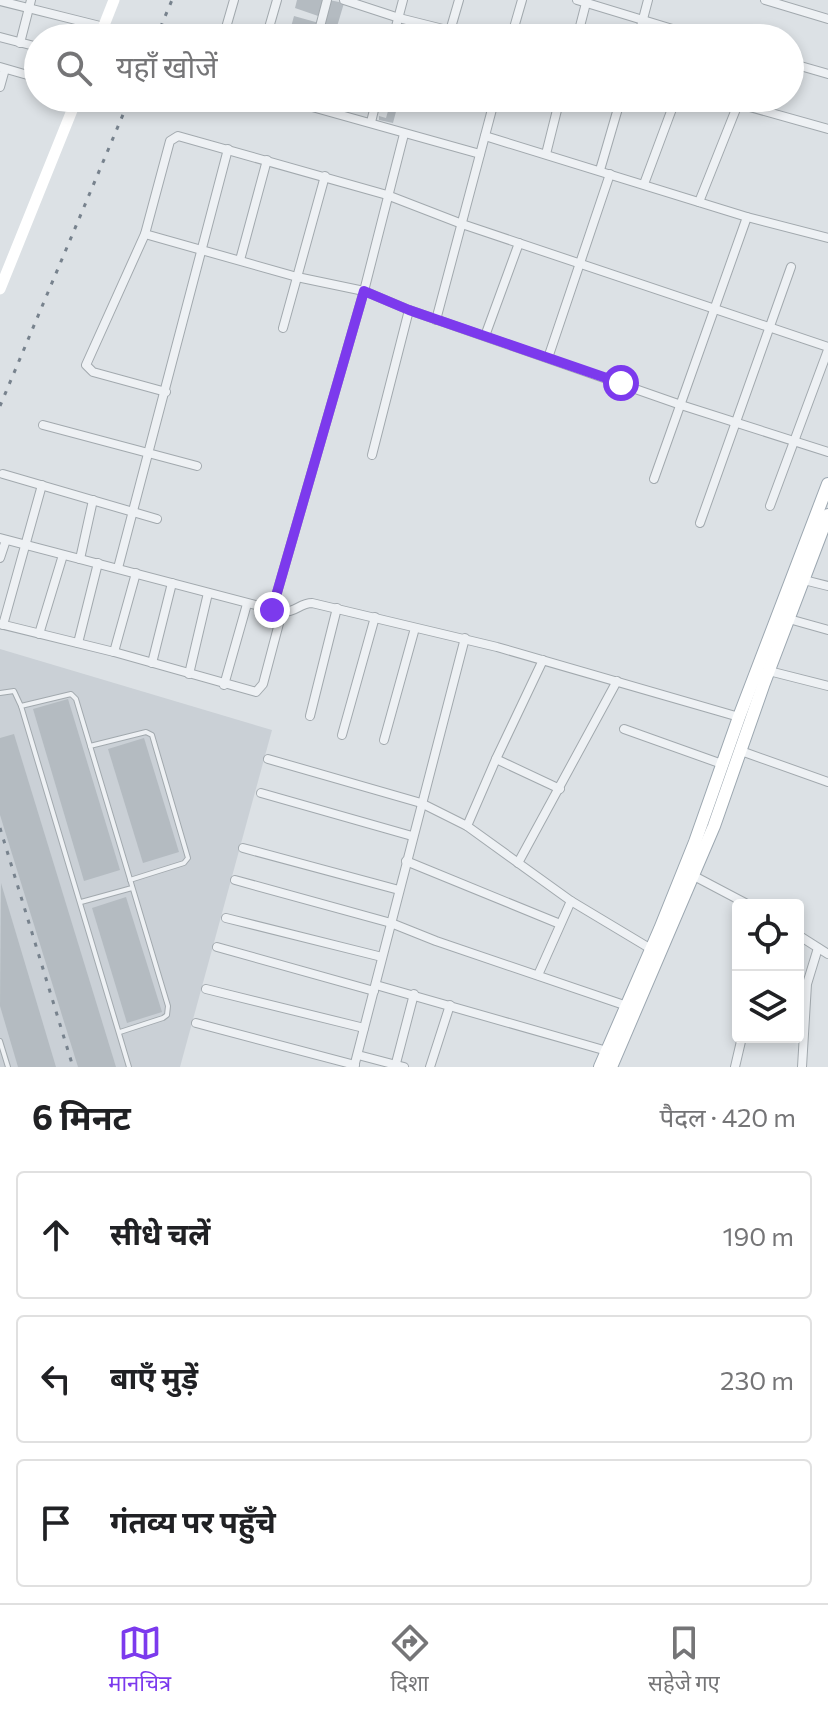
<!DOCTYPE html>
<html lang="hi">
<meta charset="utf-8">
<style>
body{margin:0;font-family:Commissioner,"Noto Sans Devanagari",sans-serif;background:#f6f6f6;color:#202124}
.controls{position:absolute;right:24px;bottom:24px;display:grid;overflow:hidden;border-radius:8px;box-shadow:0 4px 12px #0003}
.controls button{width:72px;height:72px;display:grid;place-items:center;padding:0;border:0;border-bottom:2px solid #e0e0e0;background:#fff;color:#202124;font:40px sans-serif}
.stop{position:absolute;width:24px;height:24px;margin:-18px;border:6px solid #7c3aed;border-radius:50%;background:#fff}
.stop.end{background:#7c3aed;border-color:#fff;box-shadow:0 2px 8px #0008}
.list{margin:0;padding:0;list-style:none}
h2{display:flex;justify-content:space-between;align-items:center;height:104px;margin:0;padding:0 32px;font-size:34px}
h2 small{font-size:26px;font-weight:400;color:#757577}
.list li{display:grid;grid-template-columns:52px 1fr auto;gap:24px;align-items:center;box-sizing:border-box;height:128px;margin:0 16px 16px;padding:0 16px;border:2px solid #e0e0e0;border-radius:8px}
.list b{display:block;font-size:30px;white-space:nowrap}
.list em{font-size:26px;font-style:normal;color:#757577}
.icon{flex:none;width:44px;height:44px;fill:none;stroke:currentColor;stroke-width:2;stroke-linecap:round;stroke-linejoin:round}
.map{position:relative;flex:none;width:828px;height:1067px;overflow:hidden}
.search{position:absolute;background:#fff;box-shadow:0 4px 12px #0003;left:24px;right:24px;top:24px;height:88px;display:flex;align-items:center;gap:20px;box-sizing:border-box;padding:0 28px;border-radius:44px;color:#757577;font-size:30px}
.sheet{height:536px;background:#fff}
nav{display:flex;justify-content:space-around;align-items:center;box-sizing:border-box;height:112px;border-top:2px solid #e0e0e0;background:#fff;font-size:22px;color:#757577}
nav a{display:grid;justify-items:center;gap:4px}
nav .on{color:#7c3aed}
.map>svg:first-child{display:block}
.built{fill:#cad0d6}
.building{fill:#b4bbc1}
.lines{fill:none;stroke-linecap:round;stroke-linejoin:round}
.lane-casing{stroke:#a2a9ae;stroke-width:6}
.street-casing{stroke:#a2a9ae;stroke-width:10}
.primary-casing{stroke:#9ca7b0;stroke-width:14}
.lane{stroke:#eef1f4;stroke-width:4}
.street{stroke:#eef1f4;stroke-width:8}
.secondary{stroke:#fff;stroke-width:11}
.primary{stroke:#fff;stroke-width:12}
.rail{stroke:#77828d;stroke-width:3;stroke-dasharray:4 8;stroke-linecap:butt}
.route{stroke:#7c3aed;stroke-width:10}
</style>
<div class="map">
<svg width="828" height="1067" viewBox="0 0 828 1067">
<rect width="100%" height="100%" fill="#dce1e5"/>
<path class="built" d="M0,649L272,730L180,1067H0Z"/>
<g class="building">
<path d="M297,0H325L321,17L295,8Z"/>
<path d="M329,0L344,3L336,30L322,26Z"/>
<path d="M294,16L319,23L313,38H288Z"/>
<path d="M383,100L398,104L393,123L379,120V116L386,118L388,111L381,109Z"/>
<path d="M68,699L120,870L84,881L33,709Z"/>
<path d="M14,734L116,1067H78L0,815V738Z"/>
<path d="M144,738L179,852L143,863L108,749Z"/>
<path d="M1,883L56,1067H18L0,1006Z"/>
<path d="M126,897L162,1012L127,1023L92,908Z"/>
</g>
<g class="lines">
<defs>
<g id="lane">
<path d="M0,693L14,691L21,706L129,1067"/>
<path d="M21,706L71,694L76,699L168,1006L167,1015L163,1018L120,1032"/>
<path d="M90,746L146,732L152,735L188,858L184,863L130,880"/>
<path d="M81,902L132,888"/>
<path d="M0,1041L8,1067"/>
</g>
<g id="street">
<path d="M344,0L399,18L479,38"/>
<path d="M577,0L702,38"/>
<path d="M765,0L828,19"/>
<path d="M0,1L104,27"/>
<path d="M450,31L459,0"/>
<path d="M0,37L38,47"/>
<path d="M223,38L234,0"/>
<path d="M266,38L277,0"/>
<path d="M317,38L327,0"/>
<path d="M393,38L403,0"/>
<path d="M511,38L522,0"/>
<path d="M577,38L586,3"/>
<path d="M638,38L648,0"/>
<path d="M20,43L31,0"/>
<path d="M790,63L828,74"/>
<path d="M0,67L38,78"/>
<path d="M0,87L5,69"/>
<path d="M280,98L480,154"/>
<path d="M472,98L494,103"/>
<path d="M718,98L828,129"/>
<path d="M371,122L377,98"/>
<path d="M485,136L747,217L828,238"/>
<path d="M546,154L560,98"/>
<path d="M600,170L621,98"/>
<path d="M644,184L676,98"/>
<path d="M699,202L738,104"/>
<path d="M145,234L297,277L364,291L409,310L681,405L828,452"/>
<path d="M240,260L267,160"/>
<path d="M436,320L495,98"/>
<path d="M283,328L325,176"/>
<path d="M485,336L519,243"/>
<path d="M548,358L610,174"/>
<path d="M166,392L93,372L86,365L145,234L170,141L178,136L387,195L462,224L828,347"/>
<path d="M43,425L197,466"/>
<path d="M372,455L409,310"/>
<path d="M3,474L157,519"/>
<path d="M654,479L747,217"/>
<path d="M770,506L828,350"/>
<path d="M700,523L791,267"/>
<path d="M0,538L282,612C295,613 300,603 312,603L497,647L739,717"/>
<path d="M0,558L6,540"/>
<path d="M80,559L93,500"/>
<path d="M118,568L228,149"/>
<path d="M804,580L828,586"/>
<path d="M272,610L364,291L404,134"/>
<path d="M789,619L828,630"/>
<path d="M0,624L114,652L256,692L263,684L282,612"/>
<path d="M3,625L42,485"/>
<path d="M39,634L63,555"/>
<path d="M78,643L98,563"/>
<path d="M114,652L136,573"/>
<path d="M152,663L172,583"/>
<path d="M769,671L828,686"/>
<path d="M189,674L208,593"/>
<path d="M224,685L247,604"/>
<path d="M310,716L337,608"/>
<path d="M624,729L722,764"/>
<path d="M342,735L375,617"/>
<path d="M384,740L415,628"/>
<path d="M741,751L828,782"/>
<path d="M268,759L421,803L467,826L571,901L651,949"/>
<path d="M496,759L560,789"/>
<path d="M261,793L412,836"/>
<path d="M467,826L496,759L543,660"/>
<path d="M243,848L399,890"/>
<path d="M406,861L560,924"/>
<path d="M518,863L617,681"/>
<path d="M694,876L749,905"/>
<path d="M235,880L391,923L436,941L630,1007"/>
<path d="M226,918L382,957"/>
<path d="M798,935L828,954"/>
<path d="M217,947L374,991"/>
<path d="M538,975L571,901"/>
<path d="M376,985L607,1051"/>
<path d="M206,989L364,1028"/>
<path d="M196,1023L355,1065"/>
<path d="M358,1055L404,1067"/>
<path d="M354,1067L465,638"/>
<path d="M395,1067L414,994"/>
<path d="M430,1067L450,1005"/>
<path d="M735,1067L742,1037"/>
<path d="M802,1067L807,984L818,948"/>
</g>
<g id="primary">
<path d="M600,1067L660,929L695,842L739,717L828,484"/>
<path d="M611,1067L714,826L764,683L828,515"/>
</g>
</defs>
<use href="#lane" class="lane-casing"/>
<use href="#street" class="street-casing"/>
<use href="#primary" class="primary-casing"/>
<use href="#lane" class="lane"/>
<use href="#street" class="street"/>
<g class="secondary">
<path d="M99,38L114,0"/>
<path d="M0,289L77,98"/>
</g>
<use href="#primary" class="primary"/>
<g class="rail">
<path d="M156,38L172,0"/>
<path d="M0,406L130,98"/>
<path d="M0,828L73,1067"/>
</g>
</g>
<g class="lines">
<path class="route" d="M272,610L364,291L409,310L621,383"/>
</g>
</svg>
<div class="controls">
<button><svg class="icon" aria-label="locate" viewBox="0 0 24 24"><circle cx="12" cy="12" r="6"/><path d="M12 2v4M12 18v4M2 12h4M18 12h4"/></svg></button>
<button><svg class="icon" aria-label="layers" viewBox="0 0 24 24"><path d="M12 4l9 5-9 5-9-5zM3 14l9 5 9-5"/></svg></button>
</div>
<div class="stop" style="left:621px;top:383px"></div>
<div class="stop end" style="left:272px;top:610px"></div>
<div class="search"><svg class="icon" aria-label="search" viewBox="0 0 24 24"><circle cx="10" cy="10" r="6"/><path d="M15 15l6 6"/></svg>यहाँ खोजें</div>
</div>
<section class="sheet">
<h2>6 मिनट<small>पैदल · 420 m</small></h2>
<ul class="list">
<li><svg class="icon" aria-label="ahead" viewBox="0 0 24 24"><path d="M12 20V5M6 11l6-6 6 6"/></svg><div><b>सीधे चलें</b></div><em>190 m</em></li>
<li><svg class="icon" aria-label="left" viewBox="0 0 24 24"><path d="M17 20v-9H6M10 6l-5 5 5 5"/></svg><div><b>बाएँ मुड़ें</b></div><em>230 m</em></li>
<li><svg class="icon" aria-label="arrive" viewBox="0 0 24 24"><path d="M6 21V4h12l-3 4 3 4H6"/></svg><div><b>गंतव्य पर पहुँचे</b></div></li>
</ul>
</section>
<nav>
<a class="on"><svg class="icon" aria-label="map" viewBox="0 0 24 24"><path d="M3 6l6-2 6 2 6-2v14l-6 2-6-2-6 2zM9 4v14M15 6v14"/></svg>मानचित्र</a>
<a><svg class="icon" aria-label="directions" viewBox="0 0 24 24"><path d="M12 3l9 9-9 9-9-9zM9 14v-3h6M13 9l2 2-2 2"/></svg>दिशा</a>
<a><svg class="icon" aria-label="saved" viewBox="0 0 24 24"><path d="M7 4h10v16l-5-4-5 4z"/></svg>सहेजे गए</a>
</nav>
